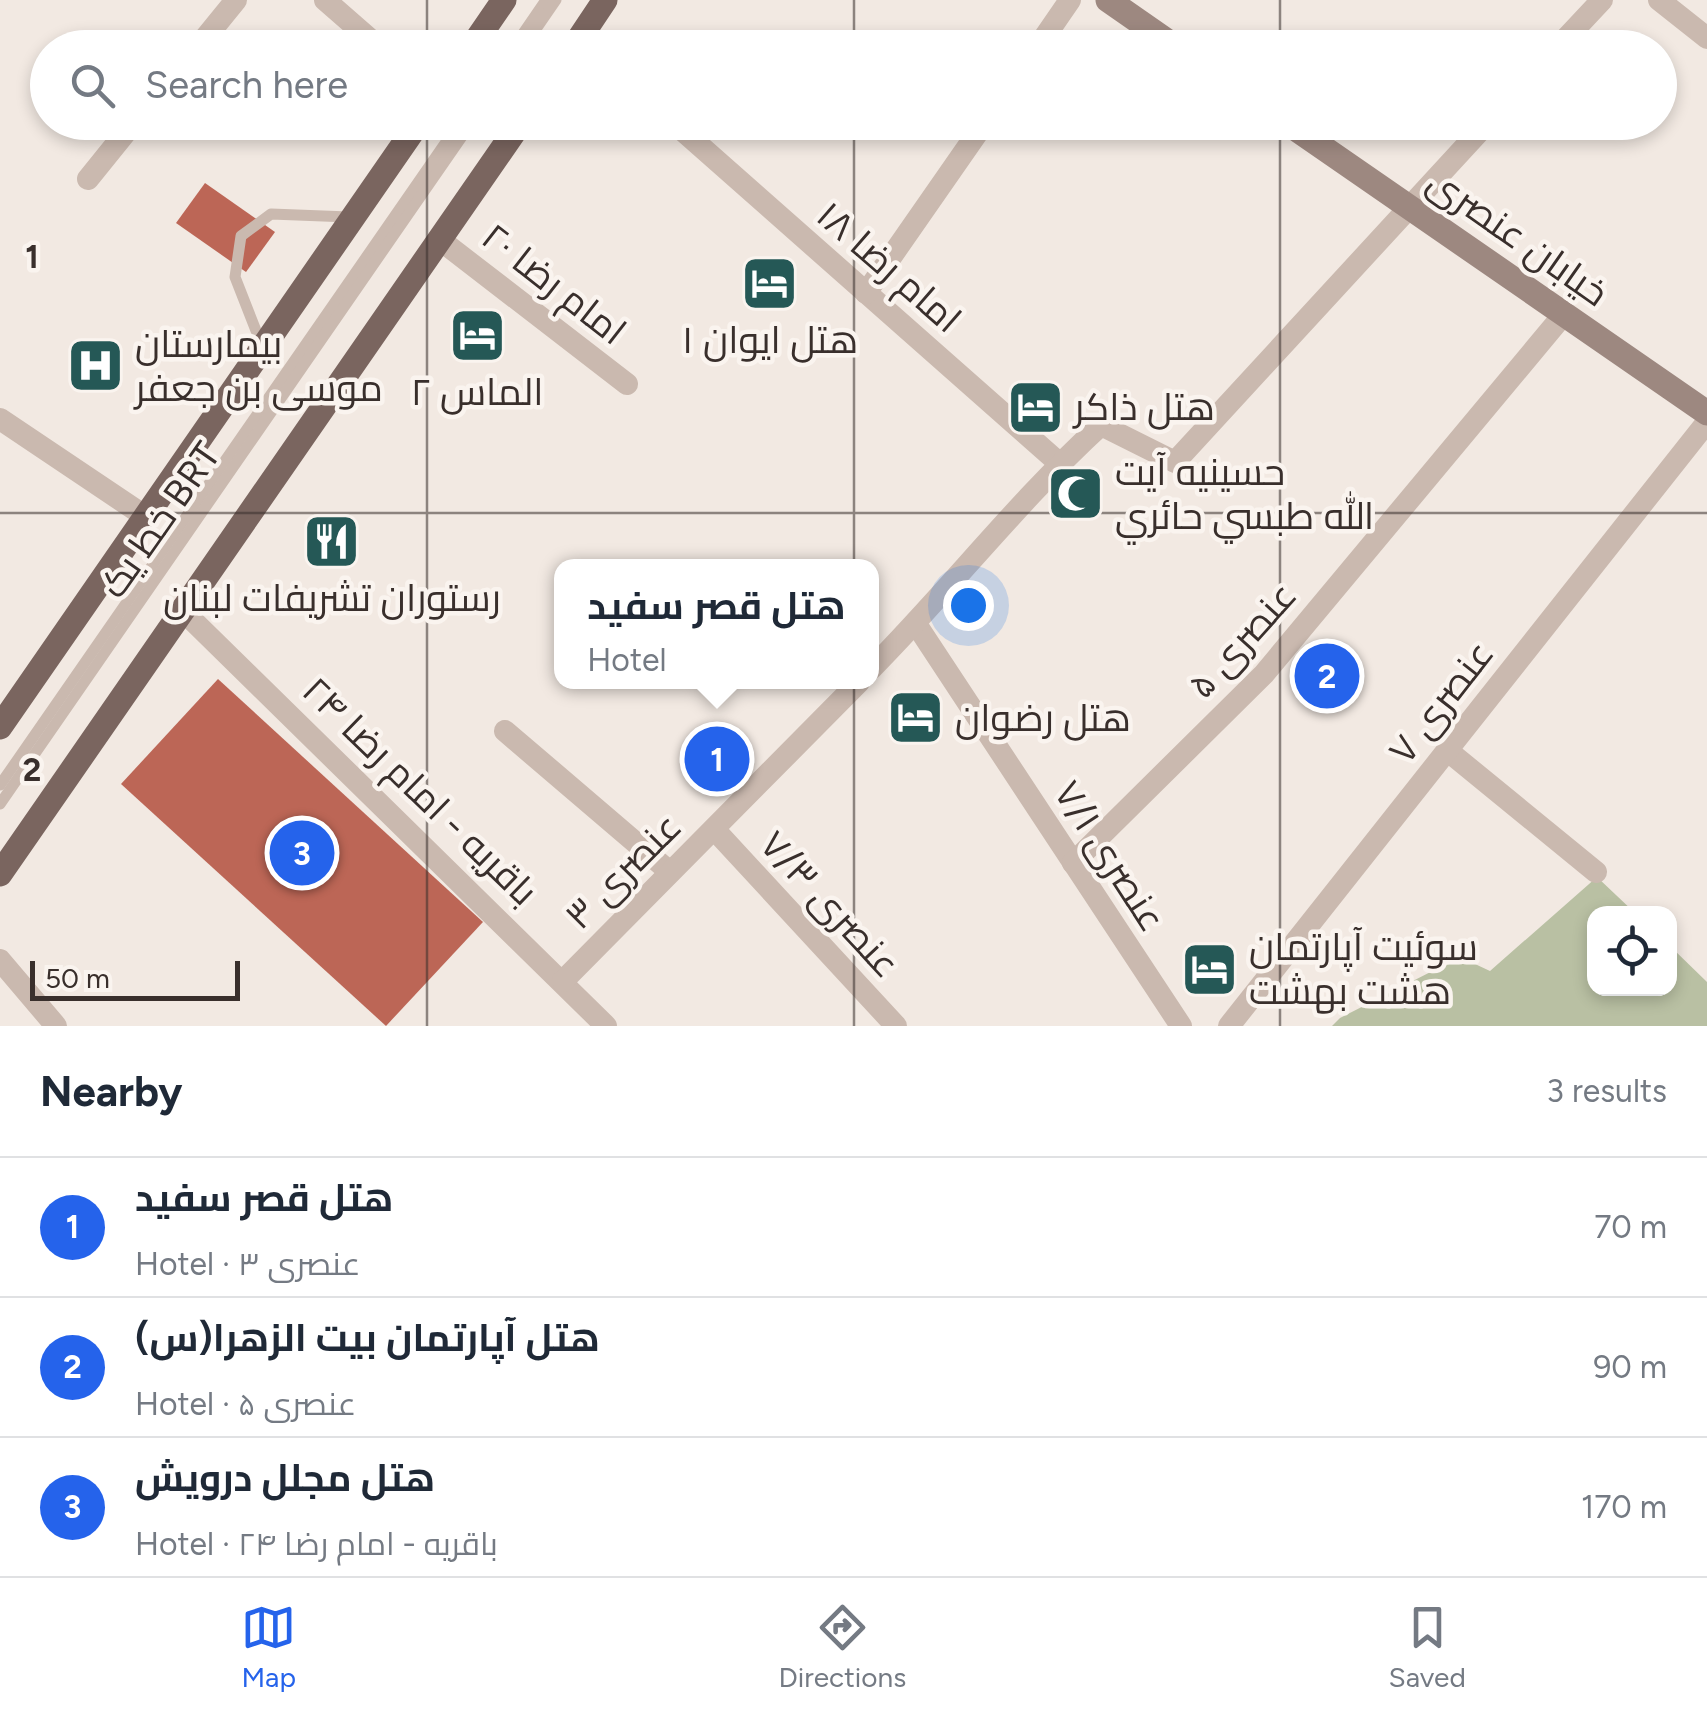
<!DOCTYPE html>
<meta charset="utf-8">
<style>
body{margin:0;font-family:Figtree,Cairo,sans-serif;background:#f6f6f7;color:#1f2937}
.controls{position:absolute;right:30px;bottom:30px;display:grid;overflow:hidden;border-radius:20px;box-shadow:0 5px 15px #0003}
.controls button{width:90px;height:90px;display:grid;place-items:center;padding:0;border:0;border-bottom:2px solid #e0e1e3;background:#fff;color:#1f2937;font:50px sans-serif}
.scale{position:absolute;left:30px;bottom:25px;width:210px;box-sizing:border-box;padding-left:10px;border:5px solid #392f2c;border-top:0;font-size:28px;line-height:35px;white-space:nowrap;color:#392f2c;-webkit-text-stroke:8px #faf4ef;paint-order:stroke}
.you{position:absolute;left:968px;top:605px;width:35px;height:35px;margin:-25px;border:8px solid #fff;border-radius:50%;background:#1a73e8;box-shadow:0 0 0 15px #1a73e833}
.badge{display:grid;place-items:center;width:65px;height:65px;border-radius:50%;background:#2563eb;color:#fff;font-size:32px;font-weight:700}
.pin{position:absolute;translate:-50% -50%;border:5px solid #fff;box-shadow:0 2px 10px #0006}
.popup{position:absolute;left:554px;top:559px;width:325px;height:130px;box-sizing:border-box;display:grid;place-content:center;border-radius:20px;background:#fff;filter:drop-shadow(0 2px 8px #0005);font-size:32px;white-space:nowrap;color:#747a83}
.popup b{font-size:38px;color:#1f2937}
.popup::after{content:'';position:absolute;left:50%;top:100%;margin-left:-20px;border:20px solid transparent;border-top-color:#fff}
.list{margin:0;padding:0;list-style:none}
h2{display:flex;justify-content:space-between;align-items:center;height:130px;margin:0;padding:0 40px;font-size:42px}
h2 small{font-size:32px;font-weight:400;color:#747a83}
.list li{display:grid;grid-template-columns:65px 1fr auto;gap:30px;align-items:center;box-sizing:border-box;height:140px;padding:0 40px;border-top:2px solid #e0e1e3}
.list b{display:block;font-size:38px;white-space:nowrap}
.list p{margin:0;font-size:32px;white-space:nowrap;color:#747a83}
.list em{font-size:32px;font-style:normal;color:#747a83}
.icon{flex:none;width:55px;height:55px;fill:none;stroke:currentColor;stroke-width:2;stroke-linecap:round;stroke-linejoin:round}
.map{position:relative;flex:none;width:1707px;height:1026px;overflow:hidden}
.search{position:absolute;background:#fff;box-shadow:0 5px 15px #0003;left:30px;right:30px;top:30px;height:110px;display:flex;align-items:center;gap:25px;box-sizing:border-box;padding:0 35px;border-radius:55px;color:#747a83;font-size:38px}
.sheet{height:550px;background:#fff}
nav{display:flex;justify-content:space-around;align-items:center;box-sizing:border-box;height:140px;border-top:2px solid #e0e1e3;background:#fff;font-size:28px;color:#747a83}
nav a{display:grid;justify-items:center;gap:5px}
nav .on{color:#2563eb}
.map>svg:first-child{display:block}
.green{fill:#b9c0a3}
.building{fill:#bc6656}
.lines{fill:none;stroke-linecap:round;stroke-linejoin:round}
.lane{stroke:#cab9af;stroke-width:11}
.street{stroke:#cab9af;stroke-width:22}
.secondary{stroke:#9d8880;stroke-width:25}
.primary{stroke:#7a655f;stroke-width:25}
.grid{fill:none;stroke:#392f2c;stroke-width:2.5;stroke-opacity:0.55}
.labels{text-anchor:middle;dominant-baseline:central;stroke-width:9;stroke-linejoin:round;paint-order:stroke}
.street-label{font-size:38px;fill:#392f2c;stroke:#faf4ef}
.poi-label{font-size:38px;fill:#392f2c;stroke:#faf4ef;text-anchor:start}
.grid-label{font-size:32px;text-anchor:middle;font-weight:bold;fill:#392f2c;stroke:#faf4ef;stroke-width:9;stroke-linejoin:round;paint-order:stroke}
</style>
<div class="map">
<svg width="1707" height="1026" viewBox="0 0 1707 1026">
<rect width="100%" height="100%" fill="#f2e9e2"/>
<path class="green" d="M1597,877L1635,913L1594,914V988H1670V946L1707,982V1026H1332L1340,1018L1460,957L1490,971Z"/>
<g class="building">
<path d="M205,183L275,232L246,272L176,223Z"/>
<path d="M218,679L483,922L386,1026L121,784Z"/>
</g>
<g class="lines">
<g class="lane">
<path d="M513,48L546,0"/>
<path d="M523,48L556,0"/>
<path d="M262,346L235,277L241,236L271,214L349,217"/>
<path d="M0,785L460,122"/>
<path d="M0,804L472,122"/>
</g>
<g class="street">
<path d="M325,0L380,48"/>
<path d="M1659,0L1707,38"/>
<path d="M197,48L236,0"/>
<path d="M1037,48L1070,0"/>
<path d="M1557,48L1602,0"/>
<path d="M673,122L1059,463"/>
<path d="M88,179L134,122"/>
<path d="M439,239L627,384"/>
<path d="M866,293L985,122"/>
<path d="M0,419L146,517"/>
<path d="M181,609L606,1026"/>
<path d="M916,624L1181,1026"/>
<path d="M872,668C950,589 1019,500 1101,425L1175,462L1488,122"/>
<path d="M505,731L670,872"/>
<path d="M1448,751L1596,872"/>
<path d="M714,829L896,1026"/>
<path d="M1073,863L1264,674L1564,314"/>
<path d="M0,960L56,1026"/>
<path d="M563,981L859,682"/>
<path d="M1229,1026L1707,422"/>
</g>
<g class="secondary">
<path d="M1108,0L1177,48"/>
<path d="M1286,122L1707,413"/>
</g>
<g class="primary">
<path d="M471,48L504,0"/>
<path d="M573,48L605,0"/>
<path d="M0,727L419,122"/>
<path d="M0,874L521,122"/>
</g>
</g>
<path class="grid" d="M427,0V48M854,0V48M1280,0V48M427,122V1026M854,122V1026M1280,122V1026M0,513H1707"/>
<defs>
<symbol id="hotel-square" viewBox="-11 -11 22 22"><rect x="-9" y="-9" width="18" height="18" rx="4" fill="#255856" stroke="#faf4ef"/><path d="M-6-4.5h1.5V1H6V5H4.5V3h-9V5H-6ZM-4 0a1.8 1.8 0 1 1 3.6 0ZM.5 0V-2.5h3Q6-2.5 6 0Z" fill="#fff"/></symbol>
<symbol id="hospital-square" viewBox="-11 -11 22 22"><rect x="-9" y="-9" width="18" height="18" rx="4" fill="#255856" stroke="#faf4ef"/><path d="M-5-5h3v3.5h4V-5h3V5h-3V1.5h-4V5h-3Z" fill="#fff"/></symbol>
<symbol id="mosque-square" viewBox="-11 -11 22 22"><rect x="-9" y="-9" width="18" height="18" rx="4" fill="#255856" stroke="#faf4ef"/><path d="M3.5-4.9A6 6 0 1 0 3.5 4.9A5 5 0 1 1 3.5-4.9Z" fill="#fff"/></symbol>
<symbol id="restaurant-square" viewBox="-11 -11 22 22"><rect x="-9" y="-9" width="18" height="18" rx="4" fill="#255856" stroke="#faf4ef"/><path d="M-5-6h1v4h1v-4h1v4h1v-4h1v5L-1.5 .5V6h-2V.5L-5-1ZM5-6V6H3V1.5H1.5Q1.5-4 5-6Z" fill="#fff"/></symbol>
</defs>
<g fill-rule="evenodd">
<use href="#hotel-square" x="738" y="252" width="63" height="63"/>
<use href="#hotel-square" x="446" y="304" width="63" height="63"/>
<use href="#hospital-square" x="64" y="334" width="63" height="63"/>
<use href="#hotel-square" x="1004" y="376" width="63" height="63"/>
<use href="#mosque-square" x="1044" y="462" width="63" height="63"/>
<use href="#restaurant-square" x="300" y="510" width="63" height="63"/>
<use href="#hotel-square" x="884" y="686" width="63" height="63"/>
<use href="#hotel-square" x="1178" y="938" width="63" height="63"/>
</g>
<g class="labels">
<g class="street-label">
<text transform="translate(1518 237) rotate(35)">خیابان عنصری</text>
<text transform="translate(889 267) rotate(41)">امام رضا ۱۸</text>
<text transform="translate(554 284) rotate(38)">امام رضا ۲۰</text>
<text transform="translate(160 520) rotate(-55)">خط یک BRT</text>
<text transform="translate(1242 640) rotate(-48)">عنصری ۵</text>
<text transform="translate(1441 702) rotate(-52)">عنصری ۷</text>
<text transform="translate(420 791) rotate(44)">باقریه - امام رضا ۲۴</text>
<text transform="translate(1110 856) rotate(57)">عنصری ۷/۱</text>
<text transform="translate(623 871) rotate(-45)">عنصری ۳</text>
<text transform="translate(830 904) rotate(47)">عنصری ۷/۳</text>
</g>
<g class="poi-label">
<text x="770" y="340" text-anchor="middle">هتل ایوان ۱</text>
<text x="135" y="344">بیمارستان<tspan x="135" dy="44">موسی بن جعفر</tspan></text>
<text x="477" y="392" text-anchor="middle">الماس ۲</text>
<text x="1074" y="407">هتل ذاکر</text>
<text x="1115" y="472">حسينيه آيت<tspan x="1115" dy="44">الله طبسي حائري</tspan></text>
<text x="332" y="598" text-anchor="middle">رستوران تشریفات لبنان</text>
<text x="955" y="718">هتل رضوان</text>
<text x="1249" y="947">سوئیت آپارتمان<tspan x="1249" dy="44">هشت بهشت</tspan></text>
</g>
</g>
<g class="grid-label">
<text x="32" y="268">1</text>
<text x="32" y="781">2</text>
</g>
</svg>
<div class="controls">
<button><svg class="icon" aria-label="locate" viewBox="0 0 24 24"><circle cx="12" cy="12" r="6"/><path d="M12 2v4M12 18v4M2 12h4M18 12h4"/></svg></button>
</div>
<div class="scale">50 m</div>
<div class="you"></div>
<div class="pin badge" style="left:717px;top:759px">1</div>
<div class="popup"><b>هتل قصر سفید</b>Hotel</div>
<div class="pin badge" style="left:1327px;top:676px">2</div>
<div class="pin badge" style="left:302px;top:853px">3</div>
<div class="search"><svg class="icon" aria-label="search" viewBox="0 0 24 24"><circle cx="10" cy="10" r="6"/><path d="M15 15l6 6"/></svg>Search here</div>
</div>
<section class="sheet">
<h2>Nearby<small>3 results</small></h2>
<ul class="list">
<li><span class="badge">1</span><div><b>هتل قصر سفید</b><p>Hotel · عنصری ۳</p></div><em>70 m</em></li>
<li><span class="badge">2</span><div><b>هتل آپارتمان بیت الزهرا(س)</b><p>Hotel · عنصری ۵</p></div><em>90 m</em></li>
<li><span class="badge">3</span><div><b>هتل مجلل درویش</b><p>Hotel · باقریه - امام رضا ۲۴</p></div><em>170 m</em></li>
</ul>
</section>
<nav>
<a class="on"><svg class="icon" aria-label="map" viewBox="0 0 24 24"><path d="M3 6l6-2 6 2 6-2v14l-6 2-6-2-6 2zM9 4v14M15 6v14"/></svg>Map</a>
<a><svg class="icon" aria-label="directions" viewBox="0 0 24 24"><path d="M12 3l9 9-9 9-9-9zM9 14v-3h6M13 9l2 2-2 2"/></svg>Directions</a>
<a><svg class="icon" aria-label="saved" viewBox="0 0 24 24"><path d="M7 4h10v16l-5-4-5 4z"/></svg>Saved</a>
</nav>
